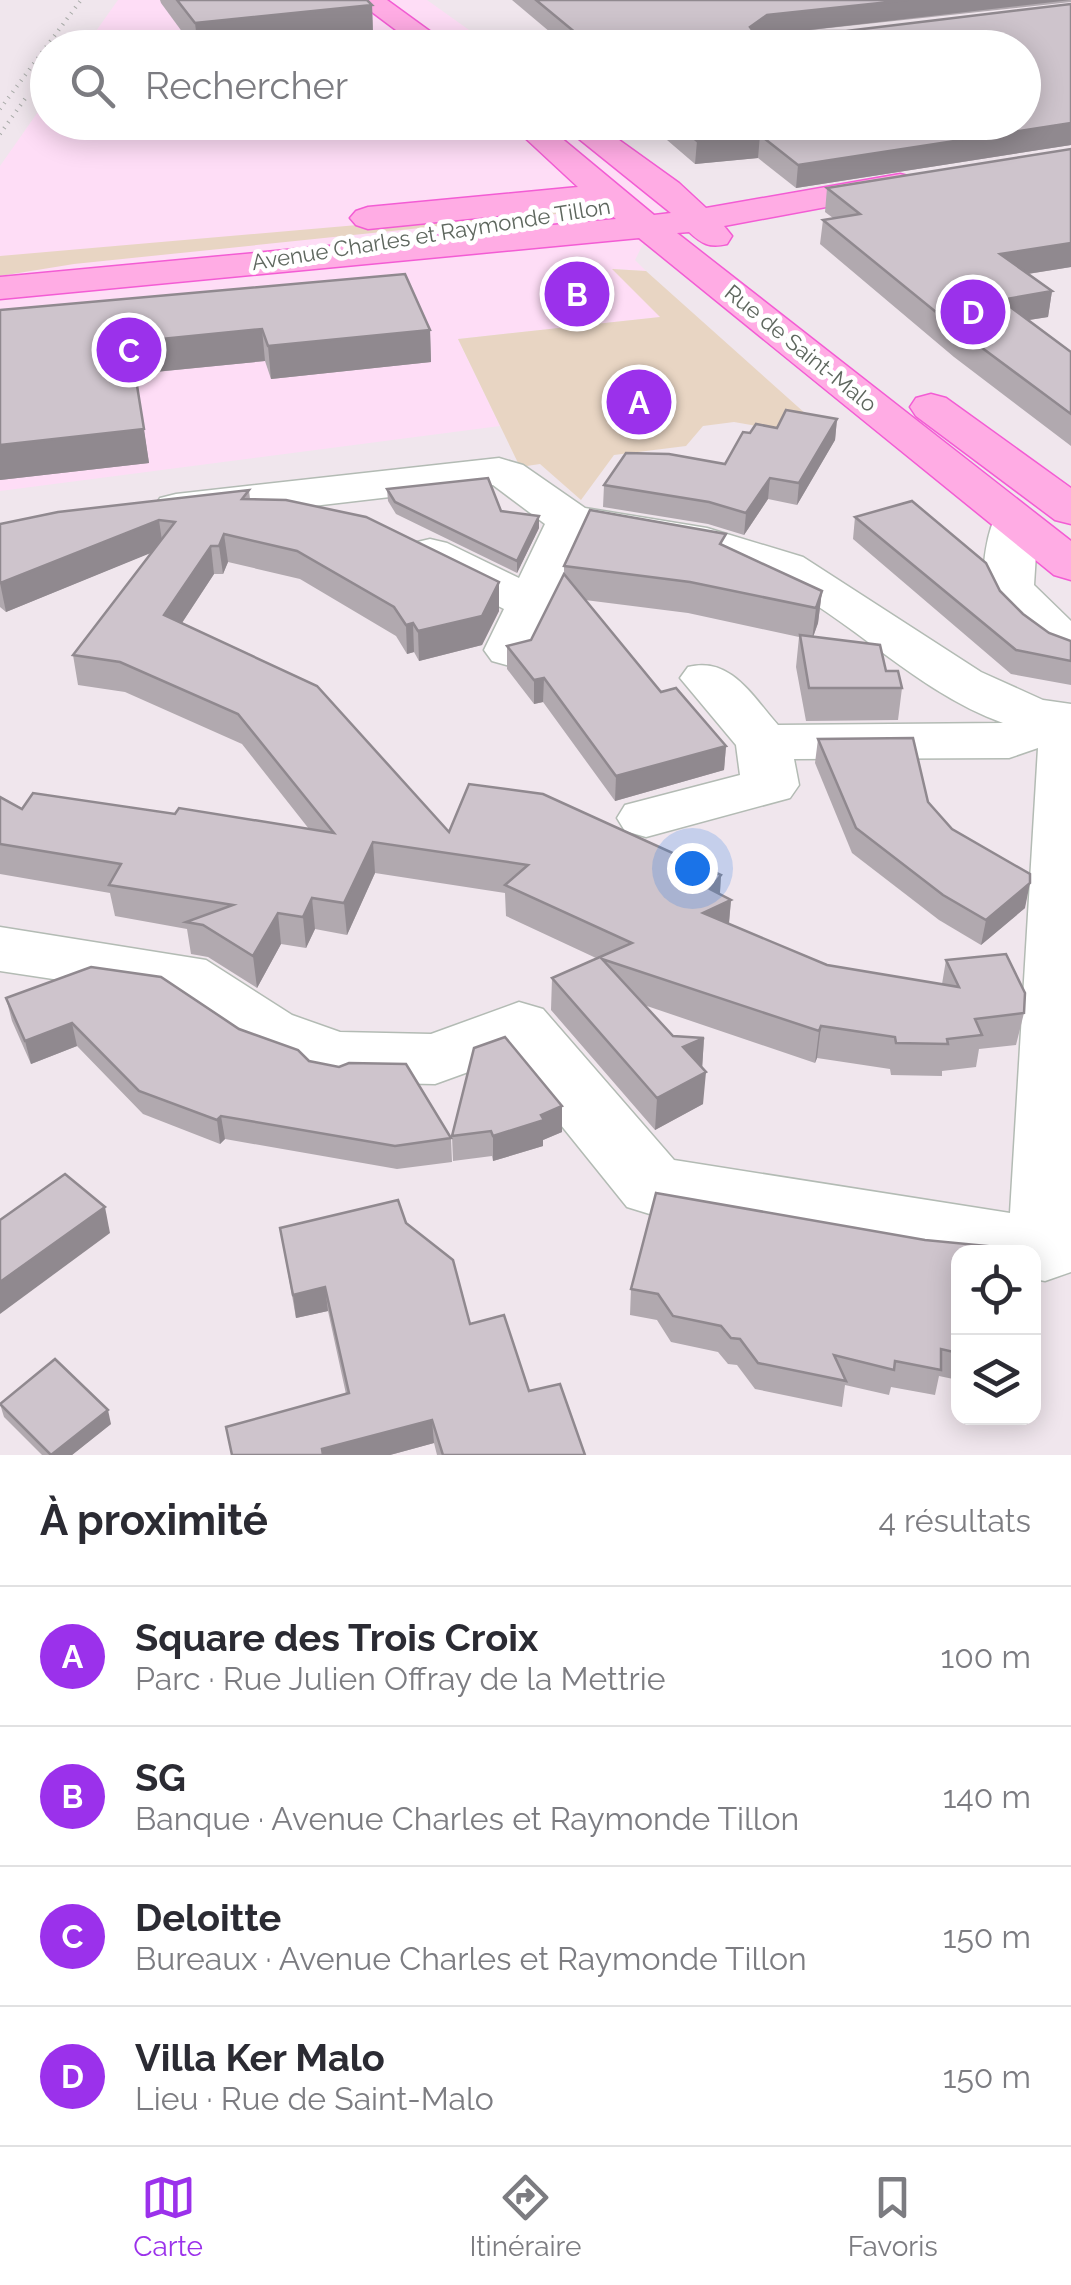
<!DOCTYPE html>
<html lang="fr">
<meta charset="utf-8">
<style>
body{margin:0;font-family:Raleway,sans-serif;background:#f7f7f7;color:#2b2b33}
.controls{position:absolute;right:30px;bottom:30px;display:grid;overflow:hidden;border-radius:20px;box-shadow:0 5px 25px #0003}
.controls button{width:90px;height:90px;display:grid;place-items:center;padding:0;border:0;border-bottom:2px solid #e1e1e2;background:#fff;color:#2b2b33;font:50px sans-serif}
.you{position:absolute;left:692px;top:868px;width:35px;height:35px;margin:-25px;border:8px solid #fff;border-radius:50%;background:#1a73e8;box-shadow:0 0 0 15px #1a73e833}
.badge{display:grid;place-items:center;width:65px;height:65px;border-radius:50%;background:#9b31eb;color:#fff;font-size:32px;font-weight:700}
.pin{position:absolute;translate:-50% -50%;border:5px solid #fff;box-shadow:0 2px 10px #0006}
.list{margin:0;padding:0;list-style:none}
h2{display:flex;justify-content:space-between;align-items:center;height:130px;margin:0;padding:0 40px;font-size:42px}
h2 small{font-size:32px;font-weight:400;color:#7c7c81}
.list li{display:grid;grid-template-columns:65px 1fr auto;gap:30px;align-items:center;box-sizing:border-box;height:140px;padding:0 40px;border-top:2px solid #e1e1e2}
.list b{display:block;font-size:38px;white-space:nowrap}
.list p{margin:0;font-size:32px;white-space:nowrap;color:#7c7c81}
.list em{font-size:32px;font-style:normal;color:#7c7c81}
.icon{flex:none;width:55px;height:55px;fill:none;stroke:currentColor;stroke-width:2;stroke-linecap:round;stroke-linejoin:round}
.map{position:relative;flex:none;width:1071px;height:1455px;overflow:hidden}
.search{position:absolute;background:#fff;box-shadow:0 5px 25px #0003;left:30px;right:30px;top:30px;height:110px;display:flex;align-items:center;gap:25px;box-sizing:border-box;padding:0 35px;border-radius:55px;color:#7c7c81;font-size:38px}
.sheet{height:690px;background:#fff}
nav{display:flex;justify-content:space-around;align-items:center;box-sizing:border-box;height:140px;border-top:2px solid #e1e1e2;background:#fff;font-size:28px;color:#7c7c81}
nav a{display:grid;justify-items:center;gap:5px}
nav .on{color:#9b31eb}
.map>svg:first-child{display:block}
.commercial{fill:#feddf6}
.green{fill:#e8d5c3}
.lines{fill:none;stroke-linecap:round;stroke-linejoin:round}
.minor-casing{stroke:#b3bbb4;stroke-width:3}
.major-casing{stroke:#f35cd4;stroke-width:3}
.minor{fill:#fff;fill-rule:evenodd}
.major{fill:#fface4;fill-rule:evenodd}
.rail{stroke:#a8aba8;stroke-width:4;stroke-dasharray:1 6;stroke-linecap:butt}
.wall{fill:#b1a9af}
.shaded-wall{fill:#90898f}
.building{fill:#cec4cc;stroke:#90898f;stroke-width:2.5}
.labels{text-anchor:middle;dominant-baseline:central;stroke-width:9;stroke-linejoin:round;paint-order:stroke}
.far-street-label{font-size:22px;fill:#5e675e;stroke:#fff}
</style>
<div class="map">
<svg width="1071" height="1455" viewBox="0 0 1071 1455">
<rect width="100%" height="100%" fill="#f0e6ed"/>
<g class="commercial">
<path d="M118,0H427L493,47L84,48Z"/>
<path d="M47,99L48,122L596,123L675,180L635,260L646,271L614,269L661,317L458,339L500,426L0,491V166Z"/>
</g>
<g class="green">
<path d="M552,208L557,214L74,264L0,276V256Z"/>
<path d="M612,269L646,271L835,440L734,422L703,426L686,446L614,455L581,500L540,464L520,467L458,339L660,317Z"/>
</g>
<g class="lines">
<defs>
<g id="minor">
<path d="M499,458L523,465L585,508L707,528L803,557L981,672L1043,700L1071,704V1272L1045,1281L1034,1279V1252H958V1267L653,1215L627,1207L507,1058L435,1084L336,1082L244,1049L166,996L0,971V927L206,960L292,1015L340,1032L431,1034L519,1002L543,1009L674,1160L1010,1213L1038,748L1009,758L794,759L799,785L790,798L646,837L625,831L617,818L625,805L740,775L736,745L680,678L688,667C731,656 752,696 778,725L1003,723C914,691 851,617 767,577C711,550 647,548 587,536L528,661L510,666L492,661L484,650L504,609L413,563L406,553L413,543L430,539L447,543L519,578L545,524L493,485L176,522L160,518L153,508L160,498L176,494Z"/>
<path d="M1015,508L1032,512L1038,522L1034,585L1071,621V664C1041,656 995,619 986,588C980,570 988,527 998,512Z"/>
</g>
<g id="major">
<path d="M356,0H387L453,48H420Z"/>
<path d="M508,122H542L654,215L671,213L558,122H594L679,183L706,208L900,174L912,177L917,184L912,191L724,226L732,236L727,244C709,248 702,244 689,232L677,233L1071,541V580L1054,575L639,238L0,299V277L616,219L599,206L368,229L356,225L350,218L356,211L368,207L578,187Z"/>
<path d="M931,394L946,398L1071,488V524L1055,520L916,416L910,407L916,398Z"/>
</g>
</defs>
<use href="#minor" class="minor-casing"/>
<use href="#major" class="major-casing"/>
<use href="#minor" class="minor"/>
<use href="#major" class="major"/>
<g class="rail">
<path d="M0,109L81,0"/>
<path d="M0,134L27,96"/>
</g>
</g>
<g class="wall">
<path d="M160,0H367L372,5L373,35L255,48H194L161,3Z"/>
<path d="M512,0H1071V2L801,31H846L1071,4V145L796,188L758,158L695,164L646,122H1024V48H569Z"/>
<path d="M827,188L1071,267L1028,274L1052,291L1048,317L1029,320L1071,352V446L954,357L820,244L823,220L833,218L825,212Z"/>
<path d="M0,310L430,330L431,362L271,379L265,361L135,374L149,463L0,480Z"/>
<path d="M837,419L835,440L797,505L768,499L744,535L708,524L603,507L604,485L725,464L750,433Z"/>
<path d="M387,489L501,511L539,516V528L517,573L396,514L388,501Z"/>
<path d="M249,490L250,499L499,582V611L482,645L419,661L414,652L407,654L396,636L300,579L228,562L223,574H214L182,623L449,832L721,875L720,894L731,900L729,924L827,965L942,984L946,960L1024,1013L1016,1045L979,1049L976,1067L942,1071V1076L891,1075L890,1069L817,1058L815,1063L644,1005L673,1036L704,1038L702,1068L703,1104L655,1130L551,1010L552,978L596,958L506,916L505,893L375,873L347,935L315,929L306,948L281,944L257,988L208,957L191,954L187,929L115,916L110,893L0,874V797L22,809L175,814L309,829L242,744L125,692L78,685L73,655L152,552L6,612L0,607V524Z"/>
<path d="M855,517L1000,591L1023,614L1049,633L1071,641V685L1011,674L853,539Z"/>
<path d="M726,546L822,591L818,623L813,637L886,671L902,688L898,720L806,721L796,667L799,637L688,613L585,600L661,692L726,746L724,770L615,801L543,702L534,704L507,669V646L531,640L564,574V566Z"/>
<path d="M818,739L928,802L1025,908L981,945L939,920L852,853L815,763Z"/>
<path d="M6,998L239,1029L309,1061L451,1138L452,1162L397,1169L225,1139L220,1144L143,1114L77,1046L31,1064L12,1021Z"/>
<path d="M562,1106V1132L543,1140V1146L493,1161L492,1156L453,1161L452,1136Z"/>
<path d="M406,1223L470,1324L585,1455H437L434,1443L390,1455H231L346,1394L328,1311L296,1318L280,1228Z"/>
<path d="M958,1252V1380L939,1376L935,1395L891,1387L889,1395L845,1385L842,1407L755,1389L737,1365L728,1364L718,1352L671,1342L657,1320L630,1315L631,1289Z"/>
<path d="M0,1404L111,1424L72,1455H42L4,1417Z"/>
</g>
<g class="shaded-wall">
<path d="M908,0H1071L766,35L748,47L750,27L767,15Z"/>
<path d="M372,5L373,35L255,48H198L195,23Z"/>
<path d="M1071,123V145L796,188L798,165Z"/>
<path d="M760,135L758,158L695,164L697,141Z"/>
<path d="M1071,243V267L996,279L1000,254Z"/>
<path d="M1052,291L1048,317L997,325L1001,300Z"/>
<path d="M262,329L265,361L134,374L130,342Z"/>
<path d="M430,330L431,362L271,379L268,346Z"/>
<path d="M837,419L835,440L797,505L799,483Z"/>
<path d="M144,429L149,463L0,480V445Z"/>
<path d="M770,478L768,499L744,535L746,513Z"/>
<path d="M539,516V528L517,573V561Z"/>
<path d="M159,520L163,548L6,612L0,583Z"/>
<path d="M224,534L228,562L223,574L219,546Z"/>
<path d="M211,546L214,574L168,644L164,615Z"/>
<path d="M499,582V611L482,645L419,661L418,631Z"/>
<path d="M822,591L818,623L812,640L816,608Z"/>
<path d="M413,623L414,652L407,654L406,625Z"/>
<path d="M544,678L543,702L534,704V680Z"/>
<path d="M726,746L724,770L615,801L616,776Z"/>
<path d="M373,842L375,873L347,935L344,903Z"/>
<path d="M721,875L719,906L731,900L728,932L703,913L710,889Z"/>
<path d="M1030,883L1025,908L981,945L986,920Z"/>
<path d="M312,898L315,929L306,948L303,917Z"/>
<path d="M278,913L281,944L257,988L253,956Z"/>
<path d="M72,1023L77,1046L31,1064L25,1041Z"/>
<path d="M821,1026L817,1058L815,1063L819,1031Z"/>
<path d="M704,1038L702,1070L683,1047Z"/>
<path d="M706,1072L703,1104L655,1130L657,1098Z"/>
<path d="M562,1106V1132L543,1140V1146L493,1161V1136Z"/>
<path d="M221,1116L225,1139L220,1144L217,1120Z"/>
<path d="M105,1207L110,1233L0,1314V1282Z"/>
<path d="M325,1287L328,1311L296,1318L293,1295Z"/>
<path d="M108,1410L111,1424L72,1455H52Z"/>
<path d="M432,1420L434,1443L390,1455H323L322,1449Z"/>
</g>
<g class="building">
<path d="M177,0H367L372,5L195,23Z"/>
<path d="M536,0H908L767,15L750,27L753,31H846L1071,4V123L798,165L760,135L697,141L674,122H1024V48H594Z"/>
<path d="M1071,149V243L1000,254L1052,291L1001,300L1071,352V414L958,330L823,220L860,214L827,188Z"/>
<path d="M405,274L430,330L268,346L262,329L130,342L144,429L0,445V310Z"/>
<path d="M786,410L837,419L799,483L770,478L746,513L709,502L604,485L626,453L669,454L725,464L743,432L750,433L756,424L777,428Z"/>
<path d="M488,478L501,511L539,516L517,561L395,502L387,489Z"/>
<path d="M249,490L242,499L286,500L366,517L499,582L482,616L418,631L413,623L406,625L394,607L297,551L224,534L219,546H211L164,615L317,686L449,832L469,784L543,794L721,875L710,889L731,900L703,913L827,965L959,987L946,960L1006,954L1025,993L1024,1013L975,1019L982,1035L947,1039L948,1044L896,1043L895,1037L821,1026L819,1031L602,959L673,1036L704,1038L683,1047L706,1072L657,1098L552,978L632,943L505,885L528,865L373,842L344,903L312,898L303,917L278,913L253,956L203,925L186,922L233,905L109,885L121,864L0,844V797L22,809L33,793L175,814L179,808L334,833L238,714L120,662L73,655L175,522L159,520L0,583V524L58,512Z"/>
<path d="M912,501L986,563L1000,591L1023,614L1049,633L1071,641V661L1016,650L855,517Z"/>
<path d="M590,510L726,534L720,544L822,591L816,608L690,582L564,566Z"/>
<path d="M564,574L661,692L676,688L726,746L616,776L544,678L534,680L507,646L531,640Z"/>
<path d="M800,635L880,645L886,671H898L902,688H809Z"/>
<path d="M913,738L928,802L952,829L1030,874V883L986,920L943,895L856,828L818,739Z"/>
<path d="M91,967L161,977L239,1029L298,1050L309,1061L339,1067L349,1063L406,1064L451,1138L395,1146L221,1116L217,1120L139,1091L72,1023L25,1041L6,998Z"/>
<path d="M505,1037L562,1106L541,1115L544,1120L493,1136L491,1131L452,1136L474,1048Z"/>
<path d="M65,1174L105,1207L0,1282V1220Z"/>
<path d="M656,1193L925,1240L998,1247L997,1252H958V1353L941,1349V1370L895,1361L894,1370L834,1355L846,1381L758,1363L740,1339L731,1338L721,1326L673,1316L658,1294L631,1289Z"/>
<path d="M398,1200L406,1223L453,1260L470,1324L504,1315L529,1391L560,1384L585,1455H443L432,1420L322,1449L323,1455H232L226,1427L349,1393L325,1287L293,1295L280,1228Z"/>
<path d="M55,1359L108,1410L51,1455L0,1404Z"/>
</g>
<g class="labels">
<g class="far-street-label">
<text transform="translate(431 234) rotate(-9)">Avenue Charles et Raymonde Tillon</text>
<text transform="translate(801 348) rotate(39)">Rue de Saint-Malo</text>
</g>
</g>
</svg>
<div class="controls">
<button><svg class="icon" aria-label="locate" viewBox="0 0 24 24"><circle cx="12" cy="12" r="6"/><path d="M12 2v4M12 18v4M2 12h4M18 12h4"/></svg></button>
<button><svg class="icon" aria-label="layers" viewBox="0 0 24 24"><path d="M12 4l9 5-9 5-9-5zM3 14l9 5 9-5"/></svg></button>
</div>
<div class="you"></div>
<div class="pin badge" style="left:639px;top:402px">A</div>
<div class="pin badge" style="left:577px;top:294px">B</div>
<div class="pin badge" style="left:129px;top:350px">C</div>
<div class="pin badge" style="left:973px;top:312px">D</div>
<div class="search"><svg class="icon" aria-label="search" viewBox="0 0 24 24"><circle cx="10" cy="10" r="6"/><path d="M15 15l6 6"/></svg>Rechercher</div>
</div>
<section class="sheet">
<h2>À proximité<small>4 résultats</small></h2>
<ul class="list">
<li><span class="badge">A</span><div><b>Square des Trois Croix</b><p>Parc · Rue Julien Offray de la Mettrie</p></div><em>100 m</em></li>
<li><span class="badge">B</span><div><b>SG</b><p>Banque · Avenue Charles et Raymonde Tillon</p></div><em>140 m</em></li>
<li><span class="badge">C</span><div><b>Deloitte</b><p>Bureaux · Avenue Charles et Raymonde Tillon</p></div><em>150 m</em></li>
<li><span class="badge">D</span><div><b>Villa Ker Malo</b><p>Lieu · Rue de Saint-Malo</p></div><em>150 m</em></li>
</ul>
</section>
<nav>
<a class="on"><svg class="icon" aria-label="map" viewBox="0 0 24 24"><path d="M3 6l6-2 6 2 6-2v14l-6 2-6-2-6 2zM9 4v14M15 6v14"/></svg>Carte</a>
<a><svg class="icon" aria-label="directions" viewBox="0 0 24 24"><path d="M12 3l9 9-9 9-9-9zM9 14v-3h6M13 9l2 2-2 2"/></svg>Itinéraire</a>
<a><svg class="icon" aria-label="saved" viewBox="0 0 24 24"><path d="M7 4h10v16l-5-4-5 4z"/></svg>Favoris</a>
</nav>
